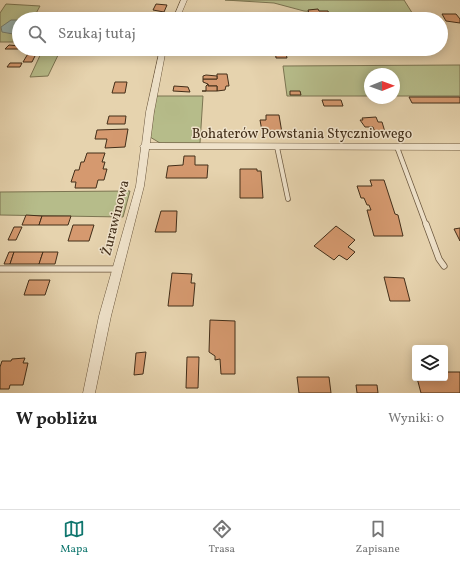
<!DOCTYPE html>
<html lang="pl">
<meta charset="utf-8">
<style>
body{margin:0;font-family:Vollkorn,serif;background:#f2f2f2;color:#222}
.controls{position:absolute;right:12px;bottom:12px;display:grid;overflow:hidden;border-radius:4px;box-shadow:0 2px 10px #0003}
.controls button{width:36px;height:36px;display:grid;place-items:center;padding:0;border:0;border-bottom:1px solid #e0e0e0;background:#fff;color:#222;font:20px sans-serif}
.compass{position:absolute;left:364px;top:68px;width:36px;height:36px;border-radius:50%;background:#fff;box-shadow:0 2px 10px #0003;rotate:89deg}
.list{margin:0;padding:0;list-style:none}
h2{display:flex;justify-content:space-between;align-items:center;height:52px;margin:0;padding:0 16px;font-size:17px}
h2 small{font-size:13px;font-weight:400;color:#767676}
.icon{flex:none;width:22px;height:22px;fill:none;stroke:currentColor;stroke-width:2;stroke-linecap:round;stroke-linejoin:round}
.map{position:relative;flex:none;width:460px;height:393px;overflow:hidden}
.search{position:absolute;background:#fff;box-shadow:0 2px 10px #0003;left:12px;right:12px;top:12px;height:44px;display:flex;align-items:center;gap:10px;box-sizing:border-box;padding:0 14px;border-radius:22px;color:#767676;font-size:15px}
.sheet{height:116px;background:#fff}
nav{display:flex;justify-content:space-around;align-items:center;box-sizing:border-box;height:56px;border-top:1px solid #e0e0e0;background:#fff;font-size:11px;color:#767676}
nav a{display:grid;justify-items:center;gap:2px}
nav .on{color:#0f766e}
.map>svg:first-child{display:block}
.green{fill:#b6bc8a;stroke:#7c7552}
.water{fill:#98b6b3;stroke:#768075}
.building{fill:#d5996f;stroke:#422e19}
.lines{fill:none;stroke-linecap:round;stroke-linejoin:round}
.lane-far1-casing{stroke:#6b573e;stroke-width:5.5}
.lane-casing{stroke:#6b573e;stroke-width:7}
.street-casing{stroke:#6b573e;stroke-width:1}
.lane-far1{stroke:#efe2ca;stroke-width:4}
.lane{stroke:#efe2ca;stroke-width:5.5}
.street{fill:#efe2ca;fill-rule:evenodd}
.labels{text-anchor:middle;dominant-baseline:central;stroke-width:3;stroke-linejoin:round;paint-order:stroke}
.street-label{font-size:14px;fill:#422e19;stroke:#efe2ca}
</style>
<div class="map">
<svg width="460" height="393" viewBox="0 0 460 393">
<rect width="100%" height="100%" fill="#e6d3ae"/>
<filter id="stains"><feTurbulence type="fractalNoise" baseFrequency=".005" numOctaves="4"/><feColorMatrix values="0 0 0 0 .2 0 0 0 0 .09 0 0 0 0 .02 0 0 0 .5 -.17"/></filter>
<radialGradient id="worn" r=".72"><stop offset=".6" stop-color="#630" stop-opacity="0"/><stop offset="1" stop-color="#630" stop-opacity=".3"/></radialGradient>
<g class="green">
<path d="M225,0H404L416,19H341L339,14L304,11L274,3Z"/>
<path d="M6,4L40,6L33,19H19V42H0V13Z"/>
<path d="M43,49H61L48,76L30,77Z"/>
<path d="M460,65V96H394V74H370V96H287L283,66Z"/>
<path d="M156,96H203L200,143H160L150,137Z"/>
<path d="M130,191L123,217L0,215V192Z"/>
</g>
<path class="water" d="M11,20H19V32L13,34L2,32L1,27Z"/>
<g class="building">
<path d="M156,4L167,5L164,12L153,10Z"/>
<path d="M318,9L319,11H328L329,14H335L337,19H327V17H310L308,10Z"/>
<path d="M216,13L230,14V19H216L217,17Z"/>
<path d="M295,14L296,19H277L276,15Z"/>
<path d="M442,14H456L460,19V23L446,21Z"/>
<path d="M9,45L19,46V49H20H5Z"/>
<path d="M275,49H285L287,58H276Z"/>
<path d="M29,52H37L32,62H23Z"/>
<path d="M10,63H22L20,67H7Z"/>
<path d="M217,74H227L229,86H226L225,90L217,91V86H208V84L203,82V79H217Z"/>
<path d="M206,75L217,76V79H203V76Z"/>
<path d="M115,82H127L125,93H112Z"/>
<path d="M208,84V86H217V91H202H206V86Z"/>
<path d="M174,86L188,87L190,92L173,91Z"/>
<path d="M290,91H300L301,95H290Z"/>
<path d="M409,97H460V103H412Z"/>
<path d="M322,100H341L343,106H324Z"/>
<path d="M266,115H279L282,133H271V131H262L260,120H266Z"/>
<path d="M109,116H126L125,124H107Z"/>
<path d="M376,117L378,122H382L385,132H375L373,127H365L360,120H363L362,118Z"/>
<path d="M128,129L125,147L105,148L107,139H95L97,130Z"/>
<path d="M87,153H105L102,162H105L103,169H107L104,180H98L96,188H75L76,182H71L75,170H79L81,162H84Z"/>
<path d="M184,156H195V165H208L207,178H166L168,166L183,165Z"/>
<path d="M240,169H257V171H261L263,198H240Z"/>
<path d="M370,180H384L395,214L398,215L403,236H374L367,210H371L369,205H367L364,198H361L357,186H372Z"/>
<path d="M161,211H177L176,232H155Z"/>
<path d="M26,215L42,216L39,225H22Z"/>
<path d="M42,216H71L68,225H39Z"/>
<path d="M73,225H94L89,241H68Z"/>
<path d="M336,226L355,240L348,247L355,252L347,260L339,255L334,260L314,246Z"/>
<path d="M14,227H22L16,240H8Z"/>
<path d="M460,228V241L454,229Z"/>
<path d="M9,252H14L10,264H4Z"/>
<path d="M14,252H43L39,264H10Z"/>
<path d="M43,252H58L55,264H39Z"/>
<path d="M172,273L192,274L191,283H195L193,306H168Z"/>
<path d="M384,277L404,278L410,301H390Z"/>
<path d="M29,280H50L45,295H24Z"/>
<path d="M210,320L235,321V374H221L220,359L215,360V356L209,352Z"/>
<path d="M146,352L143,374L134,375L136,353Z"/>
<path d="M187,357H199L198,388H186Z"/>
<path d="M25,358L23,363H28L23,385H10L9,389H0V367L2,361H11L12,359Z"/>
<path d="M445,372H460V393H421L417,378H445Z"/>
<path d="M297,377H329L331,393H299Z"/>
<path d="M356,385H377L378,393H357Z"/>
</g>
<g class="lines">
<defs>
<g id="lane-far1">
<path d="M277,147L288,199"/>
<path d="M397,147L426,225"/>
</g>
<g id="lane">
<path d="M426,224L439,259L444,266"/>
<path d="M0,269H118"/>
</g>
<g id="street">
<path d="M181,0H187L179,19H173Z"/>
<path d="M160,49H166L154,112L150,143L460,144V150L149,149L144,186L111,316L95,393H83L99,316L136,186L141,148L140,146L142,144L146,112Z"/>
</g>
</defs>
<use href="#lane-far1" class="lane-far1-casing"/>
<use href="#lane" class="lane-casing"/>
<use href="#street" class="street-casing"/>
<use href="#lane-far1" class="lane-far1"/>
<use href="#lane" class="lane"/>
<use href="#street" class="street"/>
</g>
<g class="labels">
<g class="street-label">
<text x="302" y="134">Bohaterów Powstania Styczniowego</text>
<text transform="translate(116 218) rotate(-76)">Żurawinowa</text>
</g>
</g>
<rect width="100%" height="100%" filter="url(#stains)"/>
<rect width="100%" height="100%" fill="url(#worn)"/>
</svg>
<div class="controls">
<button><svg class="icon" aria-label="layers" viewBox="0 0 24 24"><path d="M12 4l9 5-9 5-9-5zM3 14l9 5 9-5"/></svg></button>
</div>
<svg class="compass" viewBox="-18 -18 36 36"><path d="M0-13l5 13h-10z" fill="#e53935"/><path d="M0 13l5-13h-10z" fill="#767676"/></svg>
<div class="search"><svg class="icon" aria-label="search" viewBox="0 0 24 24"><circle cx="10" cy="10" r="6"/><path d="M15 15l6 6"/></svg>Szukaj tutaj</div>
</div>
<section class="sheet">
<h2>W pobliżu<small>Wyniki: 0</small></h2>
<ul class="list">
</ul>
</section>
<nav>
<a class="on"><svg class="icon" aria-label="map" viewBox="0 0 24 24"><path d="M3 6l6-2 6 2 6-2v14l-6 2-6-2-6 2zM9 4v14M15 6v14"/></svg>Mapa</a>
<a><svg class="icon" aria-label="directions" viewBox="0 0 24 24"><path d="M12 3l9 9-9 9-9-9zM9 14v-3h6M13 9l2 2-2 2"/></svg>Trasa</a>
<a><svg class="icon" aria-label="saved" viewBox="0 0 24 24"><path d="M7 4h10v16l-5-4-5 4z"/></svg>Zapisane</a>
</nav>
